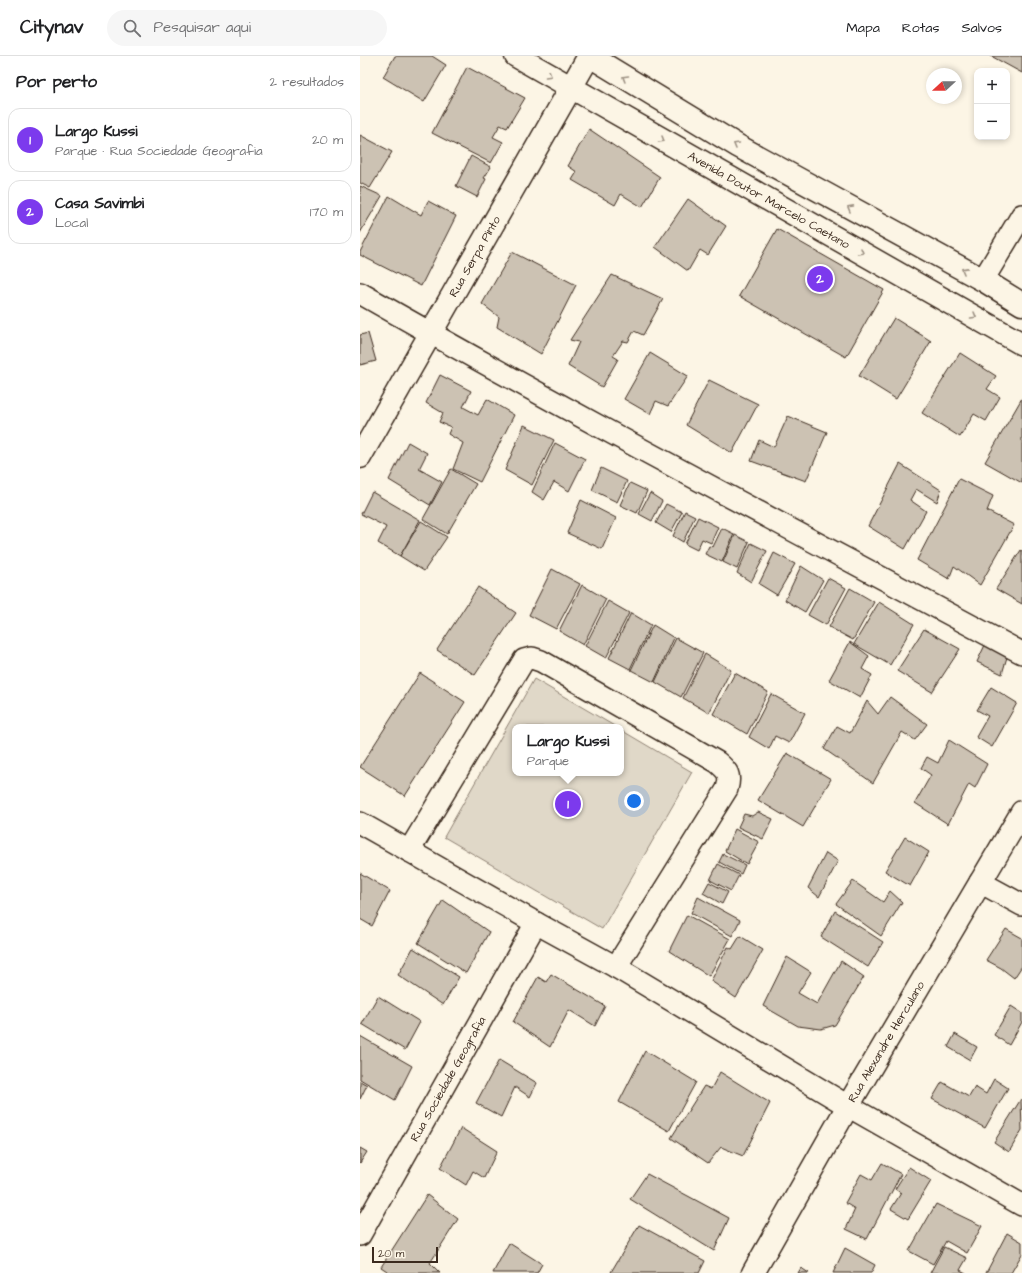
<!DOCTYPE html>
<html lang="pt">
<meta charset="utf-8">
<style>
body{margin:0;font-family:"Architects Daughter",sans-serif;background:#f6f6f6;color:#202124}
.controls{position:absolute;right:12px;top:12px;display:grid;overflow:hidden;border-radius:8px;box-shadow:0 2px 6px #0003}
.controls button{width:36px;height:36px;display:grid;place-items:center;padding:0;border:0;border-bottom:1px solid #e0e0e0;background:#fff;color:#202124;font:20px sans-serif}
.compass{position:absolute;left:566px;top:12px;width:36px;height:36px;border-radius:50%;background:#fff;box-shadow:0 2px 6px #0003;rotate:249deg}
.scale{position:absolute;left:12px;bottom:10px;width:66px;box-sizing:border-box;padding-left:4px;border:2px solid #3b2a1e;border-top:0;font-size:11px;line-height:14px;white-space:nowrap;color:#3b2a1e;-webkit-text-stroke:3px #fcf5e5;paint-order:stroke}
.you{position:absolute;left:274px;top:745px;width:14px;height:14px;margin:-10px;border:3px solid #fff;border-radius:50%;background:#1a73e8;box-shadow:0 0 0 6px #1a73e833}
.badge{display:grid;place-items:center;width:26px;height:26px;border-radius:50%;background:#7c3aed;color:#fff;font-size:13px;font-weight:700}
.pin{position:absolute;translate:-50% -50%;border:2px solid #fff;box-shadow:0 1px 4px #0006}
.popup{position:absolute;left:152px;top:668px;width:112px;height:52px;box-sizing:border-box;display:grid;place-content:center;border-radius:8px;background:#fff;filter:drop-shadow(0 1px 3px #0005);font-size:13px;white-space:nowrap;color:#757577}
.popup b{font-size:15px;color:#202124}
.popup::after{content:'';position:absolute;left:50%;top:100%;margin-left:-8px;border:8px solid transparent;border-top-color:#fff}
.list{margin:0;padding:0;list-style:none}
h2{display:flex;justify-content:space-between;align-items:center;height:52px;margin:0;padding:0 16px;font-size:17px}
h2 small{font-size:13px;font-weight:400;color:#757577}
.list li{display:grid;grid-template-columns:26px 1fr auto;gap:12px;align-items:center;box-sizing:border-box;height:64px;margin:0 8px 8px;padding:0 8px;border:1px solid #e0e0e0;border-radius:12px}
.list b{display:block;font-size:15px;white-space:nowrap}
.list p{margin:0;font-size:13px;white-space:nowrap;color:#757577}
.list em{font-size:13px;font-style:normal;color:#757577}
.icon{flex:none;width:22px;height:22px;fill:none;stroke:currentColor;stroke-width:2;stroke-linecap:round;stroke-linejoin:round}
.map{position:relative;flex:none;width:662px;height:1217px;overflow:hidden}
header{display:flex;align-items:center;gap:24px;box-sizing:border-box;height:56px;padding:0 20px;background:#fff;border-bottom:1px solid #e0e0e0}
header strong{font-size:19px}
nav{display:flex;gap:22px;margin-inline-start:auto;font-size:14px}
.search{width:280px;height:36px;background:#f6f6f6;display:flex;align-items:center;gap:10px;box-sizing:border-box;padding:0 14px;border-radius:22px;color:#757577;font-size:15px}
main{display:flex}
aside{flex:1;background:#fff}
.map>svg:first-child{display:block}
.green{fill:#e0d8c8;stroke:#8e8173}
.building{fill:#ccc2b3;stroke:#3b2a1e}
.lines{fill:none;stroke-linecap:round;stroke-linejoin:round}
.street-casing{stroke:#3b2a1e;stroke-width:24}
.secondary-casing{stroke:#3b2a1e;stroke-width:25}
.street{stroke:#fcf5e5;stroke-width:21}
.secondary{stroke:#fcf5e5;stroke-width:22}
.oneway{stroke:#9c9082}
.labels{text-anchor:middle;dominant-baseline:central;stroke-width:3.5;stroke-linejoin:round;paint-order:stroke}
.street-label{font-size:12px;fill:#3b2a1e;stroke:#fcf5e5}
</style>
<header>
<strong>Citynav</strong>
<div class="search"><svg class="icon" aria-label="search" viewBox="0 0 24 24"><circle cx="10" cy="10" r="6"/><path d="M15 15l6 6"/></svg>Pesquisar aqui</div>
<nav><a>Mapa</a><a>Rotas</a><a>Salvos</a></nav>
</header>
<main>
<aside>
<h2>Por perto<small>2 resultados</small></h2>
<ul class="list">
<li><span class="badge">1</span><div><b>Largo Kussi</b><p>Parque · Rua Sociedade Geografia</p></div><em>20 m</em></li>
<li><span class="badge">2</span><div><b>Casa Savimbi</b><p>Local</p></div><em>170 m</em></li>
</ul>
</aside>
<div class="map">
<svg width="662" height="1217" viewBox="0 0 662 1217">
<rect width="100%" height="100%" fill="#fcf5e5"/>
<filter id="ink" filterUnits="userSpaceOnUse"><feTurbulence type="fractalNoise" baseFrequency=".025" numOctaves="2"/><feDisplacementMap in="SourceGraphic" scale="8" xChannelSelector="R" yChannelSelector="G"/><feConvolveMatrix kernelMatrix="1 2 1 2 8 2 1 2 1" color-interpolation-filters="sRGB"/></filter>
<g filter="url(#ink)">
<path class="green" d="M174,623L256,671H155V717H261V674L332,716L242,873L84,781Z"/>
<g class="building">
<path d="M35,0H72L86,9L64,46L23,21Z"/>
<path d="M631,0H662V17Z"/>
<path d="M107,11L165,42L147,72L140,69L133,81L143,86L131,107L72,77Z"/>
<path d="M229,73L300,121L282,151L261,138L255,149L212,124L217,116L208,110Z"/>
<path d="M0,79L32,96L10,132L0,127Z"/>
<path d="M111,100L131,111L124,122L126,123L117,141L96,130Z"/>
<path d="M0,130L22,140L0,177Z"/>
<path d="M29,140L61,159L68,145L96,160L61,230L0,199V196Z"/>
<path d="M328,143L366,170L348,199L340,194L328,215L295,191Z"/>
<path d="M417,173L524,234L486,301L379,240Z"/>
<path d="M152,196L216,229L181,298L137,271L139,261L122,248Z"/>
<path d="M252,219L303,243L283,279L274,275L268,286L263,285L253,300L258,303L242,331L208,310L219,286L210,284Z"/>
<path d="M534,262L571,285L536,343L499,320Z"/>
<path d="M8,277L16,305L0,309V279Z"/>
<path d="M290,297L328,320L308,350L296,345L290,358L264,343Z"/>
<path d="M600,297L636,320L627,333L640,341L626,365L614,358L600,381L562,357Z"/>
<path d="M80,319L111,335L103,351L118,359L127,343L154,359L120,426L93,413L103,387L88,378L91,371L79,366L83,357L66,347Z"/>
<path d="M349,324L398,348L372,397L326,369Z"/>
<path d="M662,342V427L625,406Z"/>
<path d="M428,360L467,376L446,425L391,405L399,384L414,391Z"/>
<path d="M164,369L194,384L172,429L145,414Z"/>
<path d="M48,386L67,397L59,413L82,426L70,449L29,424Z"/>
<path d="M195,387L225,403L209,435L194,426L184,444L172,436Z"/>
<path d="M540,408L581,434L577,446L556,433L550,444L566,455L545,493L508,470Z"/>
<path d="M241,412L267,425L257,446L232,434Z"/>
<path d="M91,413L116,428L87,478L63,463Z"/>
<path d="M599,423L633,440L627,455L654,469L620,529L594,510L589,523L557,504Z"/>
<path d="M270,427L287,435L277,457L260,449Z"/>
<path d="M12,436L60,464L40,500L18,487L26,471L1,458Z"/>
<path d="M290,437L302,445L292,465L279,458Z"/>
<path d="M221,444L256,462L242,493L207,477Z"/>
<path d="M306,448L322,456L311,476L296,467Z"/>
<path d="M325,455L335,460L323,486L313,480Z"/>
<path d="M338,461L358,471L351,487L342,483L337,494L325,488Z"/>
<path d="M61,465L87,481L64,515L40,500Z"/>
<path d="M362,472L374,478L362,506L345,498L349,490L353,491Z"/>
<path d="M375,479L389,486L377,513L363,506Z"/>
<path d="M391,487L407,495L391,526L377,517Z"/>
<path d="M661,494L662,495V548L636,533Z"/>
<path d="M414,497L435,508L417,539L399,528Z"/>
<path d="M441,510L463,524L445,556L425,544Z"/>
<path d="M192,513L220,528L196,573L169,559Z"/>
<path d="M468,522L486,532L466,569L448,559Z"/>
<path d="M222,529L246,543L223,589L199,575Z"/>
<path d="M118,531L156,557L115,619L77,594Z"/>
<path d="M490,532L514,546L493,584L469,571Z"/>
<path d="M248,545L269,557L246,602L225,590Z"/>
<path d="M519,546L554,568L530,609L494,588Z"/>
<path d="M271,557L291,569L270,613L249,602Z"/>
<path d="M293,569L314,582L294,626L271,614Z"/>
<path d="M564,573L600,593L572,636L537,615Z"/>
<path d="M316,582L343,597L321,641L295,626Z"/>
<path d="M490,586L509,600L502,613L512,619L500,642L469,624Z"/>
<path d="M625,589L647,601L642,618L617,606Z"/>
<path d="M345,598L371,614L349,657L323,642Z"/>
<path d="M60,617L105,646L45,740L0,711Z"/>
<path d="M375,617L408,636L387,678L353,658Z"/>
<path d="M631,631L657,647L632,691L616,681L628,660L617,654Z"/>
<path d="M411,638L445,657L429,687L415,680L409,693L389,681Z"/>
<path d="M530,641L567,668L555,684L542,676L513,727L464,693L477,670L490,677L507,645L518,658Z"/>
<path d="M589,684L627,708L615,732L609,728L588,768L555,747L571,719L561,712L567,701L578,707Z"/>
<path d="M427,697L471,723L443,771L398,744Z"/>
<path d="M398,756L413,763L403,783L378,771L384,758L392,760Z"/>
<path d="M375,773L399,786L387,808L365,795Z"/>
<path d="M545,781L569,796L550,830L525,815Z"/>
<path d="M466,797L478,805L459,841L448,832Z"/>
<path d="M363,798L385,809L381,818L359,806Z"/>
<path d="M358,808L379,819L371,835L350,824Z"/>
<path d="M0,817L30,835L12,870L0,863Z"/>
<path d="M493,825L523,846L530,835L542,846L521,880L476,848Z"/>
<path d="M349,826L368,836L362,848L343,837Z"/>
<path d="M338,841L380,864L372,880L331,857Z"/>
<path d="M83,844L129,876L106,917L58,887Z"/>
<path d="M475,855L523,886L508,911L461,881Z"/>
<path d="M327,859L370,883L349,920L309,895Z"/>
<path d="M646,873L662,882V910L654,922L641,912L626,904Z"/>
<path d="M380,880L403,894L376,942L351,925L368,891L372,893Z"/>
<path d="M53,892L99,921L83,949L38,919Z"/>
<path d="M427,901L451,916L438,937L457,948L481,905L504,921L475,969L461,973L438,970L403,950Z"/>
<path d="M191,918L245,950L235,970L209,954L190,991L153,966L178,921L186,926Z"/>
<path d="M18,940L60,966L45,994L2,968Z"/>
<path d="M651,950L662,957V966L649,989L634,979Z"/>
<path d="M595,978L617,991L610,1004L588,991Z"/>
<path d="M0,980L52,1010L35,1044L0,1023Z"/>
<path d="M285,995L336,1026L309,1075L259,1046Z"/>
<path d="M139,1004L177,1027L170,1041L155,1031L141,1061L116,1047Z"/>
<path d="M360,1016L410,1047L383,1100L361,1091L348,1107L311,1082L344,1030L351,1033Z"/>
<path d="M634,1023L648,1032L625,1072L572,1043L582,1026L609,1041L615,1031L626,1038Z"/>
<path d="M0,1025L7,1029L0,1043Z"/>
<path d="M661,1043L662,1074L649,1096L634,1086Z"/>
<path d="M101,1072L137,1095L124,1122L113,1115L106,1129L80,1112Z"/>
<path d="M0,1092L7,1096L0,1107Z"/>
<path d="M522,1107L541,1118L507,1183L486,1173L495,1153L485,1147L501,1118L512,1124Z"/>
<path d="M549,1111L571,1125L548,1163L531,1153L541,1137L535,1133Z"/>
<path d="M287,1118L369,1162L354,1195L270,1143Z"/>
<path d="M67,1139L98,1163L70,1207L80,1217H30L21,1211Z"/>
<path d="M576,1148L622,1170L607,1197L586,1185L573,1208L549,1195Z"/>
<path d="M279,1169L345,1205L339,1217H252L251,1216Z"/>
<path d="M647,1177L662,1186V1198L651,1217H626Z"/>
<path d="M149,1187L182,1208L177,1217H133Z"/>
<path d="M584,1191L607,1202L600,1214L606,1217H570Z"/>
<path d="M485,1192L515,1209L511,1217H473Z"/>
<path d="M441,1212L449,1217H438Z"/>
</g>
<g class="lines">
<defs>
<g id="street">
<path d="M623,224L662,159"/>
<path d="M0,237C218,362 441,478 662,597"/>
<path d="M0,767L176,867L256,911L488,1050L662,1149"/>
<path d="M49,795L164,604L172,602L181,605L357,706C368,715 371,719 367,733L256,911"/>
<path d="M620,826L662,849"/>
<path id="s1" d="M0,1179L176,867"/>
</g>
<g id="secondary">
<path id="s2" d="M156,0L662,288"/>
<path d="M230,0L378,90L623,224L662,248"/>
<path id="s3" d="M0,401L229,0"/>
<path id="s4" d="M393,1217L488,1050L662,756"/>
</g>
</defs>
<use href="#street" class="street-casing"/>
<use href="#secondary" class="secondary-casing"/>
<use href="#street" class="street"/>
<use href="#secondary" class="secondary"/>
</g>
<defs><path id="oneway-chevron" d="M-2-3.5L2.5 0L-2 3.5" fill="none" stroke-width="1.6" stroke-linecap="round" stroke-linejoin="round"/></defs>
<g class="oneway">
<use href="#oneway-chevron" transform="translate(189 19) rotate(30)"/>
<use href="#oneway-chevron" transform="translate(265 22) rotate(-149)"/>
<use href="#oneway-chevron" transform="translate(302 84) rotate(30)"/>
<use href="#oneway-chevron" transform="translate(376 89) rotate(-150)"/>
<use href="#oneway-chevron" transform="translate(490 152) rotate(-151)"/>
<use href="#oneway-chevron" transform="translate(501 196) rotate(30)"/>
<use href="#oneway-chevron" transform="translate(604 214) rotate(-151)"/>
<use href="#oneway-chevron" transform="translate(614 260) rotate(30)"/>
</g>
</g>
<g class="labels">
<g class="street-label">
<text stroke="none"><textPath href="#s2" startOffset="291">Avenida Doutor Marcelo Caetano</textPath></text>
<text stroke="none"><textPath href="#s3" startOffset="231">Rua Serpa Pinto</textPath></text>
<text stroke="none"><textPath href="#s4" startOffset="267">Rua Alexandre Herculano</textPath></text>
<text stroke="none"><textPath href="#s1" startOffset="179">Rua Sociedade Geografia</textPath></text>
</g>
</g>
</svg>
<div class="controls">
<button>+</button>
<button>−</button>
</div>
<svg class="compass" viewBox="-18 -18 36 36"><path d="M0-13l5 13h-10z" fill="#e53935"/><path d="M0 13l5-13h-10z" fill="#757577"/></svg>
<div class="scale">20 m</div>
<div class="you"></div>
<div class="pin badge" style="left:208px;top:748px">1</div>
<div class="popup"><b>Largo Kussi</b>Parque</div>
<div class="pin badge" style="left:460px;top:223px">2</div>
</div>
</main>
